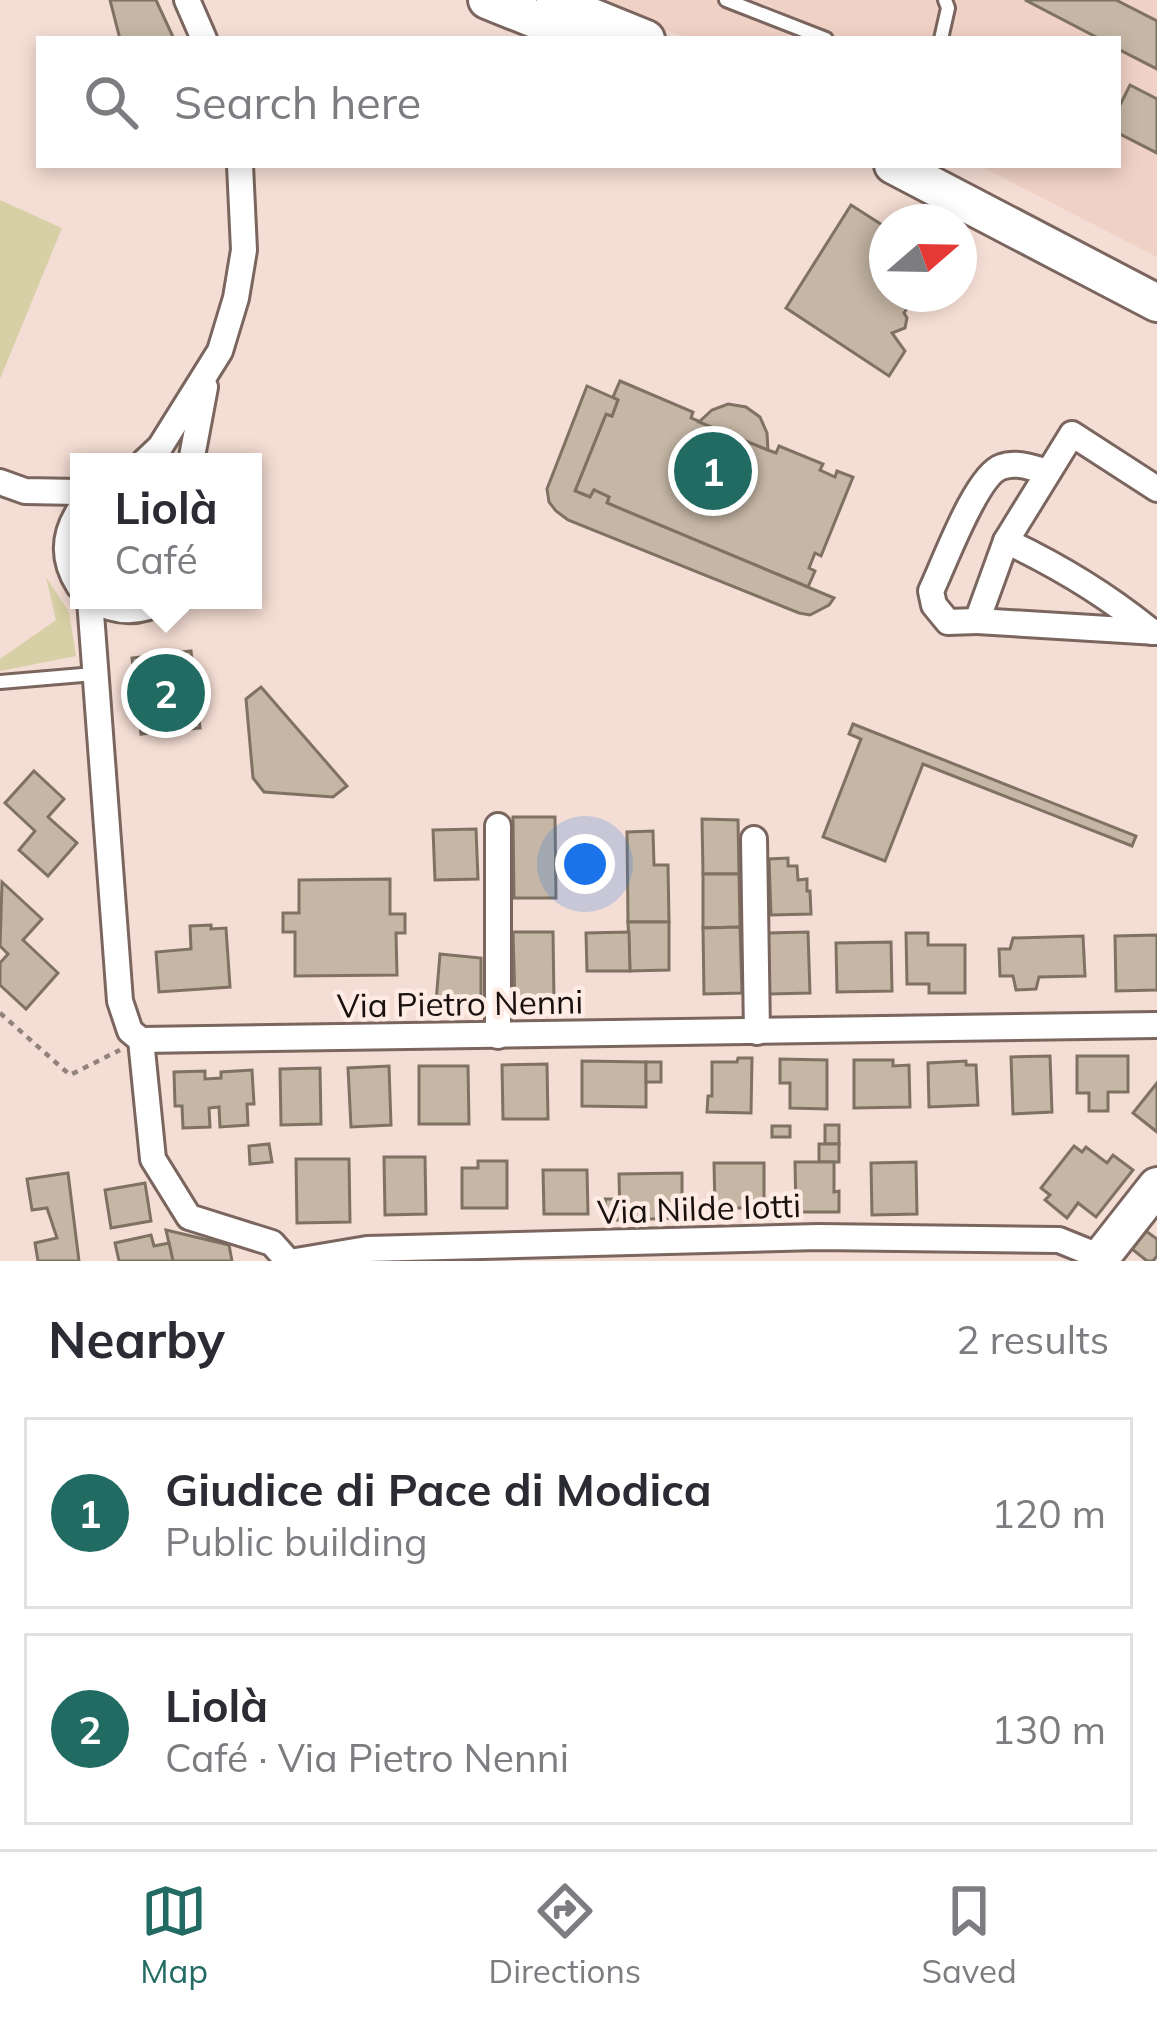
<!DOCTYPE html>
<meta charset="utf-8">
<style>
body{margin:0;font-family:Mulish,sans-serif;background:#f7f7f7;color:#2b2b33}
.compass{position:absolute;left:869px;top:204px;width:108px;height:108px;border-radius:50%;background:#fff;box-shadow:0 6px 18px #0003;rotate:70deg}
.you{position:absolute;left:585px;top:864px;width:42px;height:42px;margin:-30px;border:9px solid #fff;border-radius:50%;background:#1a73e8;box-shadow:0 0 0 18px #1a73e833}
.badge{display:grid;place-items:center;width:78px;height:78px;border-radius:50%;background:#226b63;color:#fff;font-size:39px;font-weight:700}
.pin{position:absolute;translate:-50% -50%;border:6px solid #fff;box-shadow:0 3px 12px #0006}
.popup{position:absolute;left:70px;top:453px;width:192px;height:156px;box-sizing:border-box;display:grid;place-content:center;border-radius:0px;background:#fff;filter:drop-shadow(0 3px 9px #0005);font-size:39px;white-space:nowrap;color:#7c7c81}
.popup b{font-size:45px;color:#2b2b33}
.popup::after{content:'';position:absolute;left:50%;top:100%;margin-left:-24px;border:24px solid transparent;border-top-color:#fff}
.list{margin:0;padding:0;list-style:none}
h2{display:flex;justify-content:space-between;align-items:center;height:156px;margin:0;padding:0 48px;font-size:51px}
h2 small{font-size:39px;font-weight:400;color:#7c7c81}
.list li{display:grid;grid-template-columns:78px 1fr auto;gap:36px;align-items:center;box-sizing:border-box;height:192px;margin:0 24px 24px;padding:0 24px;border:3px solid #e1e1e2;border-radius:0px}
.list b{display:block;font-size:45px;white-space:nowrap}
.list p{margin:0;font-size:39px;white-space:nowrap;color:#7c7c81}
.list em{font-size:39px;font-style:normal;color:#7c7c81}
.icon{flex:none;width:66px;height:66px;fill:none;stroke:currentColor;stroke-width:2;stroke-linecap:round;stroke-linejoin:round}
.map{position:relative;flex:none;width:1157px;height:1261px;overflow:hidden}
.search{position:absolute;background:#fff;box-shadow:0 6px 18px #0003;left:36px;right:36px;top:36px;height:132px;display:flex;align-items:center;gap:30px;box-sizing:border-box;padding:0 42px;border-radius:0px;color:#7c7c81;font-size:45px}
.sheet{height:588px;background:#fff}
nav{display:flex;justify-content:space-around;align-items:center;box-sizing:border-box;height:168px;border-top:3px solid #e1e1e2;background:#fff;font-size:33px;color:#7c7c81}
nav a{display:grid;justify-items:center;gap:6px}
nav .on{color:#226b63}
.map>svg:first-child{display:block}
.built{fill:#f0d1c5}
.green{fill:#d7d0a6}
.building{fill:#c5b6a5;stroke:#7f7262;stroke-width:3}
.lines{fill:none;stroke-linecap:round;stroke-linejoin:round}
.lane-casing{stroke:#7a665e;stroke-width:18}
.street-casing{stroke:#7a665e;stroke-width:30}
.secondary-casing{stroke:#7a665e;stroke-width:42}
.path{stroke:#92827c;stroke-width:4.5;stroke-dasharray:6 6;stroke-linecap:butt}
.lane{stroke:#fff;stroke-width:12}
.street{stroke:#fff;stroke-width:24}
.secondary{stroke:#fff;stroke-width:36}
.labels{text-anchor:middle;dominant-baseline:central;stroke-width:9;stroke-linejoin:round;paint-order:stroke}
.street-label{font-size:33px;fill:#19110e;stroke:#feebe4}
</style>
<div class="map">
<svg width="1157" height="1261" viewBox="0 0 1157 1261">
<rect width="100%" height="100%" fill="#f4ddd4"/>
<path class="built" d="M592,0H1157V257L978,165H1118V39H689Z"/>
<g class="green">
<path d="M0,200L62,228L0,379Z"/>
<path d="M46,577L69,612L76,656L0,671V659L56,620Z"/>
</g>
<g class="building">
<path d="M110,0H156L174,39H120Z"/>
<path d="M1025,0H1116L1157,21V69L1118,49V39H1100Z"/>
<path d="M1130,85L1157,99V153L1118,133V109Z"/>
<path d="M851,205L887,228V294H941L933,308L915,296L904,313L907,318L905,328L892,333L905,351L889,376L786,308Z"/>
<path d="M620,381L693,412L691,418L768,450L776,453L779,446L823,464L820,470L835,477L837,471L853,477L821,556L815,553L809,568L815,571L808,587L607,503L609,497L594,490L590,497L575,491L606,414L612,416L618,400L613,397Z"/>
<path d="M587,386L618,400L612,416L606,414L575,491L590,497L594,490L609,497L607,503L834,598L829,605L810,615L799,613L568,520L556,511L549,502L547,489Z"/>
<path d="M728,404L746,407L760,417L767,433L768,450L699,422L712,410Z"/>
<path d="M191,651L200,728L141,734L132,658Z"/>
<path d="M261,687L347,786L333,797L264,792L253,778L246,699Z"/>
<path d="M853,724L1136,836L1132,846L923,764L885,861L823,837L861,739L849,734Z"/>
<path d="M34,771L64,799L48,817L77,843L48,876L19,850L35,831L5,803Z"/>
<path d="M513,817H555L556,898H514Z"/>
<path d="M702,819L738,820L739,874H703Z"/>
<path d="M476,829L478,879L435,880L433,830Z"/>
<path d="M653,831L654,865H668L669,922H628L627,832Z"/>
<path d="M788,858V866H797L798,880L807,879V891H810L811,914L771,915L769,859Z"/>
<path d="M703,874H739L740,927L703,928Z"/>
<path d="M390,879V914H405V933H396L397,975L295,976V932H283V913H299V880Z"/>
<path d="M2,882L42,919L23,940L58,973L26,1009L0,985V963L8,954L0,946Z"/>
<path d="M628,922H669V970L630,971Z"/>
<path d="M211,925V929L226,928L230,987L159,992L156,952L191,949L190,926Z"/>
<path d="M740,927L742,993L704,994L703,928Z"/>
<path d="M513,932H553L554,1001L515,1002Z"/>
<path d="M629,932L630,971H587L586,933Z"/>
<path d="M808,932L810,993L769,994L768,933Z"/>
<path d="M906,933H928V945H965V993H929V984H907Z"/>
<path d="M1157,935V990L1116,991L1115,936Z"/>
<path d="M1083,936L1085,976L1039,977L1036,989L1016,990L1013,976H1000L999,949H1010L1013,938Z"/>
<path d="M891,942L892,991L837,992L836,943Z"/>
<path d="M440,954L481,958V1002H436Z"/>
<path d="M1050,1056L1052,1112L1013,1114L1011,1057Z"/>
<path d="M1077,1056H1128V1092H1108V1111H1089V1093H1077Z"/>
<path d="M738,1058H752L751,1113L707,1112L708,1096H712V1062H737Z"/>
<path d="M780,1059L827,1060V1109L790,1108V1083H780Z"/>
<path d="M854,1060H893V1066L909,1065L910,1107L854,1108Z"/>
<path d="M582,1061L646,1062V1107L582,1106Z"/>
<path d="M966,1061V1065H976L978,1105L929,1107L928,1063Z"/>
<rect x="646" y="1062" width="15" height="20"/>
<path d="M547,1064L548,1119H503L502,1065Z"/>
<path d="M389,1066L391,1125L351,1127L348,1068Z"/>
<path d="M419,1066H468L469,1124H419Z"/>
<path d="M320,1068L321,1124L281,1125L280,1069Z"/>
<path d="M252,1070L254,1104H247L248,1125L220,1127L219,1107L209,1108L210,1127L183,1128L182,1106H175L174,1072L205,1071V1079L221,1078V1072Z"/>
<path d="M1157,1083V1132L1133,1113Z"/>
<rect x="825" y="1125" width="14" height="19"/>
<rect x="772" y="1126" width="18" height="11"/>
<path d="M269,1144L272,1162L250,1164L249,1146Z"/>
<rect x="819" y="1144" width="20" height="18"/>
<path d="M1074,1146L1082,1152L1086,1147L1107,1163L1113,1155L1133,1170L1096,1217L1078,1203L1067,1218L1045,1200L1050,1195L1041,1188Z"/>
<path d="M384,1157H425L426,1214L385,1215Z"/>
<path d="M296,1159H349L350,1222L297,1223Z"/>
<path d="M478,1161H507V1208H462V1168H478Z"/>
<path d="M795,1162H834V1192L839,1191V1212H796Z"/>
<path d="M916,1162L917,1214L872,1215L871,1163Z"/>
<path d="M714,1163H764V1208H715Z"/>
<path d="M543,1170H587L588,1214H544Z"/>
<path d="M68,1173L79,1261H38L35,1243L57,1238L47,1208L32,1210L27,1179Z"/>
<path d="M682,1173V1218L620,1220L619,1174Z"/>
<path d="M145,1183L151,1221L111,1228L105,1190Z"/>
<path d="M605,1199H620V1220H606Z"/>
<path d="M166,1230L229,1245L232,1261H173Z"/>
<path d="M1146,1231L1157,1239V1256L1153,1261H1147L1132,1249Z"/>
<path d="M151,1235L154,1246L169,1243L173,1261H119L115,1243Z"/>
</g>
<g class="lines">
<defs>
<g id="lane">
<path d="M726,0L826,39"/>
<path d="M941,39L948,8L945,0"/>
<path d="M0,682L94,674"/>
</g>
<g id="street">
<path d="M187,0L204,39"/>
<path d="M144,462L160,447L220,351L236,298L244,250L240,165"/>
<path d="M191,462L205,387"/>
<path d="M0,482L25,491L79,492"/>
<path d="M1157,489L1072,434L1006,541L977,621L1157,632"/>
<path d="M79,511C63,536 63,561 79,586"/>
<path d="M1006,541C1059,566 1107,595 1152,632"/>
<path d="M90,600L120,1001L130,1031L141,1040L1157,1025"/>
<path d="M93,600C118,614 140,614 164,600"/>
<path d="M977,621L948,622L934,605L931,591C944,564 976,476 1001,467C1017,461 1033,468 1048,472"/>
<path d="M754,839L757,1032"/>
<path d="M498,1036V826"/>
<path d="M141,1040L153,1159L189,1217L272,1243L288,1261"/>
<path d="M296,1261L367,1249L818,1237L1059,1240L1101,1257"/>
</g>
<g id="secondary">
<path d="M487,0L584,39"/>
<path d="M555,2L646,39"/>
<path d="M893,165L1157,303"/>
<path d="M1098,1261L1157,1186"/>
</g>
</defs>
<use href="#lane" class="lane-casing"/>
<use href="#street" class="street-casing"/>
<use href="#secondary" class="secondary-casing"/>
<path class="path" d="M0,1013L70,1075L120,1050"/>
<use href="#lane" class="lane"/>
<use href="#street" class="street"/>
<use href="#secondary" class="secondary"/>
</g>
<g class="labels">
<g class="street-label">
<text transform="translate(460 1003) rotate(-1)">Via Pietro Nenni</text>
<text transform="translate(699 1208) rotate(-2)">Via Nilde Iotti</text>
</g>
</g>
</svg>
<svg class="compass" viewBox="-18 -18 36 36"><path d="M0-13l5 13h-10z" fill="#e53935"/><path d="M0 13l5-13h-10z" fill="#7c7c81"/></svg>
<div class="you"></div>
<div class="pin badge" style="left:713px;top:471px">1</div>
<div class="pin badge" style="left:166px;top:693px">2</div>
<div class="popup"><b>Liolà</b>Café</div>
<div class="search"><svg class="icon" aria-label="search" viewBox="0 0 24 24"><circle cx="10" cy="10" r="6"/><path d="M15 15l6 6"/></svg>Search here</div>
</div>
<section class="sheet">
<h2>Nearby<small>2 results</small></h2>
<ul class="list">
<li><span class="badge">1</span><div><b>Giudice di Pace di Modica</b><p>Public building</p></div><em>120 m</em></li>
<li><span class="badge">2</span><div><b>Liolà</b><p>Café · Via Pietro Nenni</p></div><em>130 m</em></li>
</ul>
</section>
<nav>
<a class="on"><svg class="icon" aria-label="map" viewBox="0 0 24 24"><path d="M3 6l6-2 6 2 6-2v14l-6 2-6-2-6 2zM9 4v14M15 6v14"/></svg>Map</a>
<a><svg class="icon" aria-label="directions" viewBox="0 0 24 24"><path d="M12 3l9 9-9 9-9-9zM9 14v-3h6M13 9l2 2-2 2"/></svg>Directions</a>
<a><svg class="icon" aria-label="saved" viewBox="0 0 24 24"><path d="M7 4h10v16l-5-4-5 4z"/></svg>Saved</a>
</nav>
